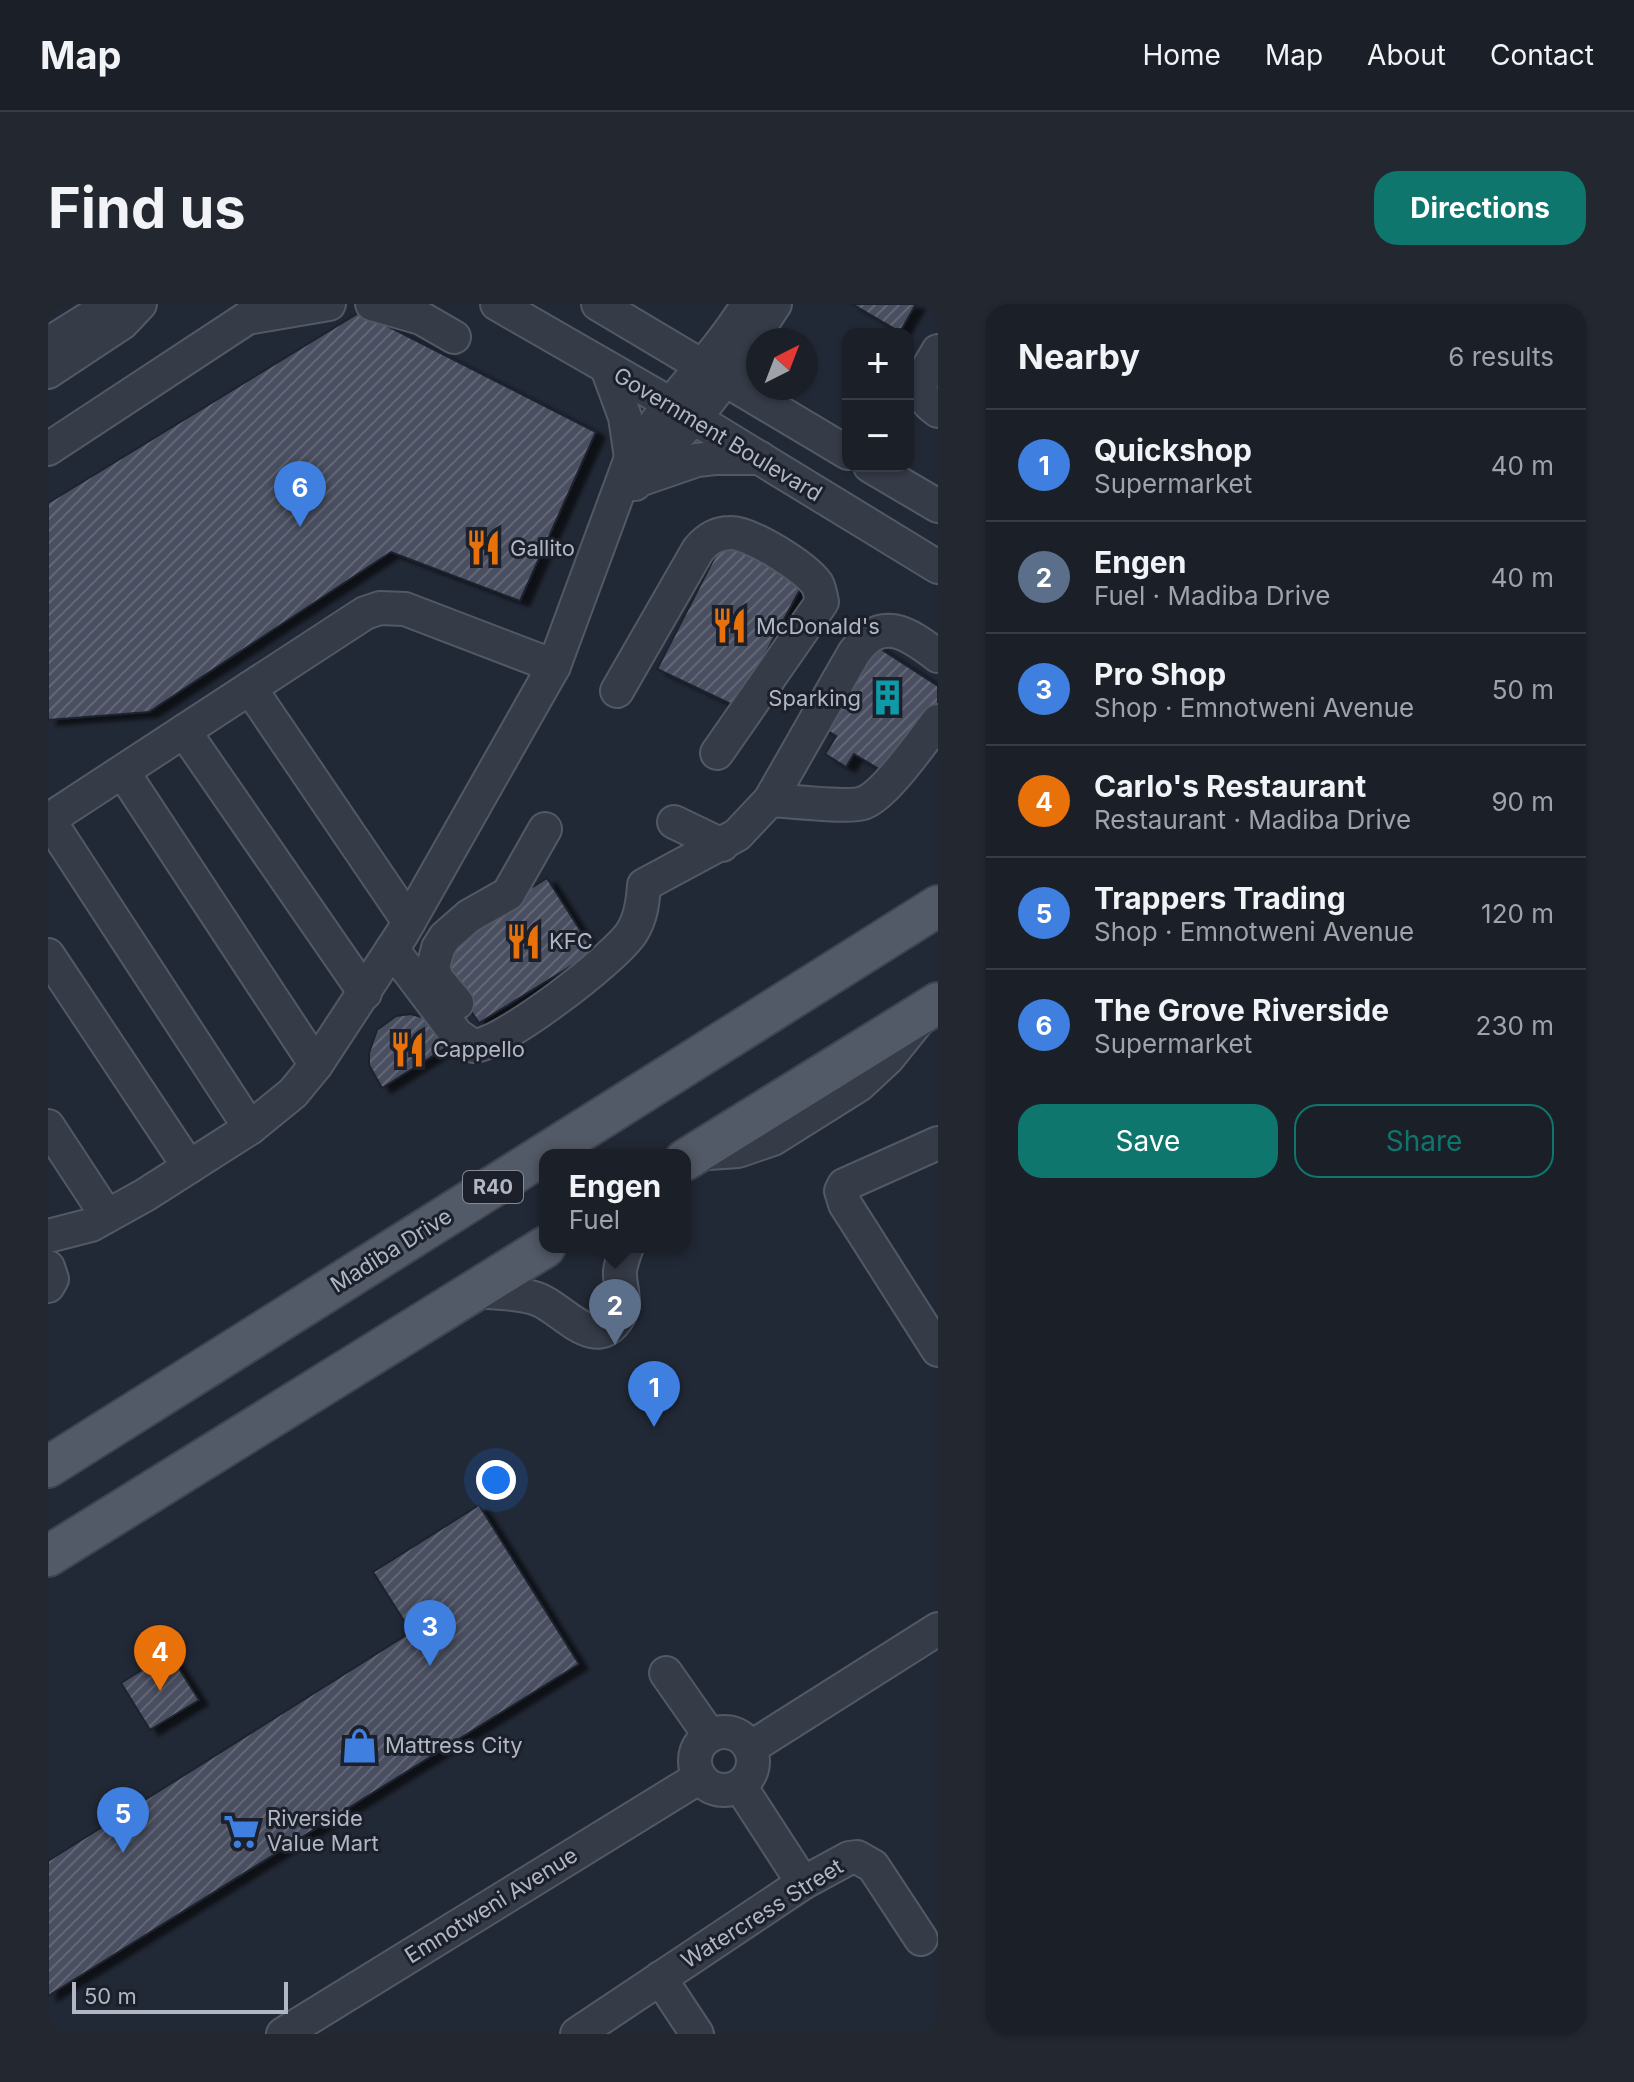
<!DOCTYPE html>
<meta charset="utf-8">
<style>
body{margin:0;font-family:Inter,sans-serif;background:#232730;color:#f1f3f6}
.controls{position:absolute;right:24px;top:24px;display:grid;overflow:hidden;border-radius:16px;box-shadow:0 2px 6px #0004}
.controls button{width:72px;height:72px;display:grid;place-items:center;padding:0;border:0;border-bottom:2px solid #383d45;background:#1a1f28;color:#f1f3f6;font:40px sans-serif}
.compass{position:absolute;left:698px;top:24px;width:72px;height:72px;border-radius:50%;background:#1a1f28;box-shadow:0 2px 6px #0004;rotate:42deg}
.scale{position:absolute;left:24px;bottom:20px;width:216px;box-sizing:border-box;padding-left:8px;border:4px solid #b0b6c3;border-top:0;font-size:22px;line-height:28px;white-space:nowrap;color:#b0b6c3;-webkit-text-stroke:6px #1b202b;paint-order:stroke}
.you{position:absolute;left:448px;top:1176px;width:28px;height:28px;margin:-20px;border:6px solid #fff;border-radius:50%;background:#1a73e8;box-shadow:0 0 0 12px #1a73e833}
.badge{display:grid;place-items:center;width:52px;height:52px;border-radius:50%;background:#0f766e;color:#fff;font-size:26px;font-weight:700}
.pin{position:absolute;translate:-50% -66px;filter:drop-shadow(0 2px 4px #0008)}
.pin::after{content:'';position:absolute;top:42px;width:28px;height:24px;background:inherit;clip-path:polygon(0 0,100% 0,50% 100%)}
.popup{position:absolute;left:491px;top:845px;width:152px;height:104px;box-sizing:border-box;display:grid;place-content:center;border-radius:16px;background:#1a1f28;filter:drop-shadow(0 2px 6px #0005);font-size:26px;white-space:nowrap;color:#9fa2a8}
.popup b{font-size:30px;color:#f1f3f6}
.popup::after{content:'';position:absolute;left:50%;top:100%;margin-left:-16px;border:16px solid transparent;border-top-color:#1a1f28}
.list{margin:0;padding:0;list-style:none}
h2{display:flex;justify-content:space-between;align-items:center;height:104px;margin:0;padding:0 32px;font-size:34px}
h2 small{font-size:26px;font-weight:400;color:#9fa2a8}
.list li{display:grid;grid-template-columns:52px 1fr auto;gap:24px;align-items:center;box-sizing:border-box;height:112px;padding:0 32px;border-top:2px solid #383d45}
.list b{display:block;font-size:30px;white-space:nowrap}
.list p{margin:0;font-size:26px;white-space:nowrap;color:#9fa2a8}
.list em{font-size:26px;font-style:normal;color:#9fa2a8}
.actions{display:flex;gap:16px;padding:24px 32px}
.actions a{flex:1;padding:18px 0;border:2px solid #0f766e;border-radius:24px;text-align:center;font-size:28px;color:#0f766e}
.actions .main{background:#0f766e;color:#fff}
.map{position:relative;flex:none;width:890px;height:1730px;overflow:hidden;border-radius:24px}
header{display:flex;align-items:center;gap:48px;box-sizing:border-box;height:112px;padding:0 40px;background:#1a1f28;border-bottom:2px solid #383d45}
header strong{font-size:38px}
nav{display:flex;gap:44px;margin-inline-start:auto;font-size:28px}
.intro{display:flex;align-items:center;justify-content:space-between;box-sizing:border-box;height:192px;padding:0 48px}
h1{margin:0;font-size:56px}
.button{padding:20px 36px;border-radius:24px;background:#0f766e;color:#fff;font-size:28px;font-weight:700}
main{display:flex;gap:48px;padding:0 48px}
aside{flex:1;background:#1a1f28;border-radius:24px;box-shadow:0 2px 6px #0004}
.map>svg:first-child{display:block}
.building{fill:url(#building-hatch);stroke:#1d222d;stroke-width:2;filter:url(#shadow)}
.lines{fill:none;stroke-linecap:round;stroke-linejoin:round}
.minor-casing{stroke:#535964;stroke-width:36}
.major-casing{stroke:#3f4450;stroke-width:44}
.minor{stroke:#353b47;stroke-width:32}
.major{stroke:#535a67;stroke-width:40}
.labels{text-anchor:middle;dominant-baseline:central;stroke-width:6;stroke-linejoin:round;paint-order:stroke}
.shield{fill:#1b202b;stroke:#838995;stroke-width:2}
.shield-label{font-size:20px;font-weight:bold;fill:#b0b6c3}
.street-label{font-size:22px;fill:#b0b6c3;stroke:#1b202b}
.poi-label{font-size:22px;fill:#b0b6c3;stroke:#1b202b;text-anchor:start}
</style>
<header>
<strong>Map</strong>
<nav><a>Home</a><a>Map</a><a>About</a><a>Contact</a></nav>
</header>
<div class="intro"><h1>Find us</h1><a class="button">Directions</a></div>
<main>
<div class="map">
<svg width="890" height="1730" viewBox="0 0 890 1730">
<defs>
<pattern id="building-hatch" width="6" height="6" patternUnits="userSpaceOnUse" patternTransform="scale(2)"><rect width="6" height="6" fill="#495060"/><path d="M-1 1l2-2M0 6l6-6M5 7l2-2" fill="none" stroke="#616775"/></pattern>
<filter id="shadow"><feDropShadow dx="9" dy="5" stdDeviation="2" flood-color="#0009"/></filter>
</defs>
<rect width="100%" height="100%" fill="#222936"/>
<g class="building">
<path d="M804,0H868L852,28Z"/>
<path d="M312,8L548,128L472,297L343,248L101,408L0,416V199Z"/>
<path d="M675,237L755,280L689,403L609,365Z"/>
<path d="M822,338L890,382V405L839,470L806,450L798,463L777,450L788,432L770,421Z"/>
<path d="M499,574L546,648L431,719L403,678V653L416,626Z"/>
<path d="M363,710L384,716L402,741L334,784L321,761V749L329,726L348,712Z"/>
<path d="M431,1201L531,1360L0,1692V1557L363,1328L325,1268Z"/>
<path d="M121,1349L151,1396L102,1426L73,1379Z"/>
</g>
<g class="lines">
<defs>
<g id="minor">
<path d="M324,0L373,14L406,33"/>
<path d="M449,0L623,100L890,263"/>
<path d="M550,0L800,149"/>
<path d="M0,40L64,0"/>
<path d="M890,47C876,72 861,87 890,107"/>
<path d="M559,64L577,113L583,154"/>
<path d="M0,68L74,19L92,0"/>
<path d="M0,145L199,14L281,0"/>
<path d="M822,162L890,202"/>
<path d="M591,176L649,156L667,154H712"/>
<path d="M587,180L609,152L647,114L677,76L727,0"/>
<path d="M202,384L361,618"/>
<path d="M569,387L650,246C658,236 668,229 682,229C702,228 757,263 769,280C772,286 773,292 774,298L669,449"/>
<path d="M136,427L317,689"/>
<path d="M75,468L268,761"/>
<path d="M722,496C740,497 802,504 815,499C837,492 875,436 890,417"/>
<path d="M0,516L274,337L317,309L332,304L357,305L506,362"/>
<path d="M1,516L202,824"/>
<path d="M626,518L674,541"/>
<path d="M344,645L409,731L425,742C452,743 568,654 584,628C593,614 595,598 596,581L689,531L722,496L806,349C833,311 859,328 890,352"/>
<path d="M0,651L141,863"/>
<path d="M409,699L389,675L385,663L390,644L397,633L421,612L460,590L497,525"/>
<path d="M0,822L59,912"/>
<path d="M890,839L805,877L796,881L793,887L797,900L890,1046"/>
<path d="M646,850L690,847L725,835L811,781L840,754L869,718"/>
<path d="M0,932L43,921L97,891L202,824L245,789L268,761L354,630L506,362L583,154C617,99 666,56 700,0"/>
<path d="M0,963L4,975L0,982"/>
<path d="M427,987C446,989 470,988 489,995C514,1003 549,1054 572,1010C579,997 571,981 572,967C573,959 576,951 579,943"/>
<path d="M618,1369L662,1432"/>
<circle cx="676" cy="1457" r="29"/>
<path d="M702,1444L890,1325"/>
<path d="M692,1482L755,1579"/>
<path d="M612,1674L649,1730"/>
<path d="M235,1730L652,1473"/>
<path d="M529,1730L755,1579L801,1554L809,1553L825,1562L873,1635"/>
</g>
<g id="major">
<path d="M637,856L890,699"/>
<path d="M0,1163L890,602"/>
<path d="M0,1252L497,943"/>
</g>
</defs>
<use href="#minor" class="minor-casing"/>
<use href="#major" class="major-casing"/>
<use href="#minor" class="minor"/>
<use href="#major" class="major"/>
</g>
<defs>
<symbol id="restaurant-bare" viewBox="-9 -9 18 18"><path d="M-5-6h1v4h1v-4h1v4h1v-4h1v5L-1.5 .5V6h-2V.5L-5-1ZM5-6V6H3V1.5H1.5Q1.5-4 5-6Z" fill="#e8710a" stroke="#1b202b" stroke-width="2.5" paint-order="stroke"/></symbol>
<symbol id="building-bare" viewBox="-9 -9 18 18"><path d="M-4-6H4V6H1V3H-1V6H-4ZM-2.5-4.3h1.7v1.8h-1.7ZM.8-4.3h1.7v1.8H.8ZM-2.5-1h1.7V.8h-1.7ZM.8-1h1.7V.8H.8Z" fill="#0f9aa8" stroke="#1b202b" stroke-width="2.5" paint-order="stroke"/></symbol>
<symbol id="shop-bare" viewBox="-9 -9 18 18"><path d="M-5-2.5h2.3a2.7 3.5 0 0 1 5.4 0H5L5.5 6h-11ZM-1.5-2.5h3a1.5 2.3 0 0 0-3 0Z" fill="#3f7fe0" stroke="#1b202b" stroke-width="2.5" paint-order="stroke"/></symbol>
<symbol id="supermarket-bare" viewBox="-9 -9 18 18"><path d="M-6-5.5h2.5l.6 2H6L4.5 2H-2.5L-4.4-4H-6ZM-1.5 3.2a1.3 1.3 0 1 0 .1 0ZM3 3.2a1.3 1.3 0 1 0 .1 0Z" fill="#3f7fe0" stroke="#1b202b" stroke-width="2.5" paint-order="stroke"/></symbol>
</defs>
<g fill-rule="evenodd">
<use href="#restaurant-bare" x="410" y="218" width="51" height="51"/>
<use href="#restaurant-bare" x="656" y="296" width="51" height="51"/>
<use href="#building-bare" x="814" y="368" width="51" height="51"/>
<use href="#restaurant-bare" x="450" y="612" width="51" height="51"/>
<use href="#restaurant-bare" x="334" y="720" width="51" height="51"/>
<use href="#shop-bare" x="286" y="1416" width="51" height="51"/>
<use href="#supermarket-bare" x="168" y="1502" width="51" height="51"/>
</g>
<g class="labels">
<rect class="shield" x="415" y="867" width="60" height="32" rx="6"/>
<g class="shield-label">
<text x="445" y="883">R40</text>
</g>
<g class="street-label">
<text transform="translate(670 130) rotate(31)">Government Boulevard</text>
<text transform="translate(343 946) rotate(-32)">Madiba Drive</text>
<text transform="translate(443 1601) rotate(-32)">Emnotweni Avenue</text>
<text transform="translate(714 1609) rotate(-32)">Watercress Street</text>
</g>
<g class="poi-label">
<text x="462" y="244">Gallito</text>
<text x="708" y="322">McDonald's</text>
<text x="813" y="394" text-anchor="end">Sparking</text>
<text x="501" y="637">KFC</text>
<text x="385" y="745">Cappello</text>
<text x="337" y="1441">Mattress City</text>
<text x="219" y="1514">Riverside<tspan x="219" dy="25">Value Mart</tspan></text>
</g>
</g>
</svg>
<div class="controls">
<button>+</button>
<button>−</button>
</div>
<svg class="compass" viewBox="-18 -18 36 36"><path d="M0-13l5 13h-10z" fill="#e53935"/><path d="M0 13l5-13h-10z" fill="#9fa2a8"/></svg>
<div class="scale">50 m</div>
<div class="you"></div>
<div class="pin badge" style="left:606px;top:1123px;background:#3f7fe0">1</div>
<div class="pin badge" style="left:567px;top:1041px;background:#5c6f8a">2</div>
<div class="popup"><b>Engen</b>Fuel</div>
<div class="pin badge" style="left:382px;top:1362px;background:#3f7fe0">3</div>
<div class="pin badge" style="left:112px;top:1387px;background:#e8710a">4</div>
<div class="pin badge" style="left:75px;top:1549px;background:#3f7fe0">5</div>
<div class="pin badge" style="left:252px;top:223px;background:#3f7fe0">6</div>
</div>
<aside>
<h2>Nearby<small>6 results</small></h2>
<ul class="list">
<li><span class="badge" style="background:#3f7fe0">1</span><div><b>Quickshop</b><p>Supermarket</p></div><em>40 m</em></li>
<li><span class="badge" style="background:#5c6f8a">2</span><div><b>Engen</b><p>Fuel · Madiba Drive</p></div><em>40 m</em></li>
<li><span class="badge" style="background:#3f7fe0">3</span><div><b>Pro Shop</b><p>Shop · Emnotweni Avenue</p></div><em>50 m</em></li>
<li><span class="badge" style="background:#e8710a">4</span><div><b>Carlo's Restaurant</b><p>Restaurant · Madiba Drive</p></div><em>90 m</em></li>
<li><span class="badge" style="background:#3f7fe0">5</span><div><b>Trappers Trading</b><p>Shop · Emnotweni Avenue</p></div><em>120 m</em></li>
<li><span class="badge" style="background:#3f7fe0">6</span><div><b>The Grove Riverside</b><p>Supermarket</p></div><em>230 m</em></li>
</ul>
<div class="actions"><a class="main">Save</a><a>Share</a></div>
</aside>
</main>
